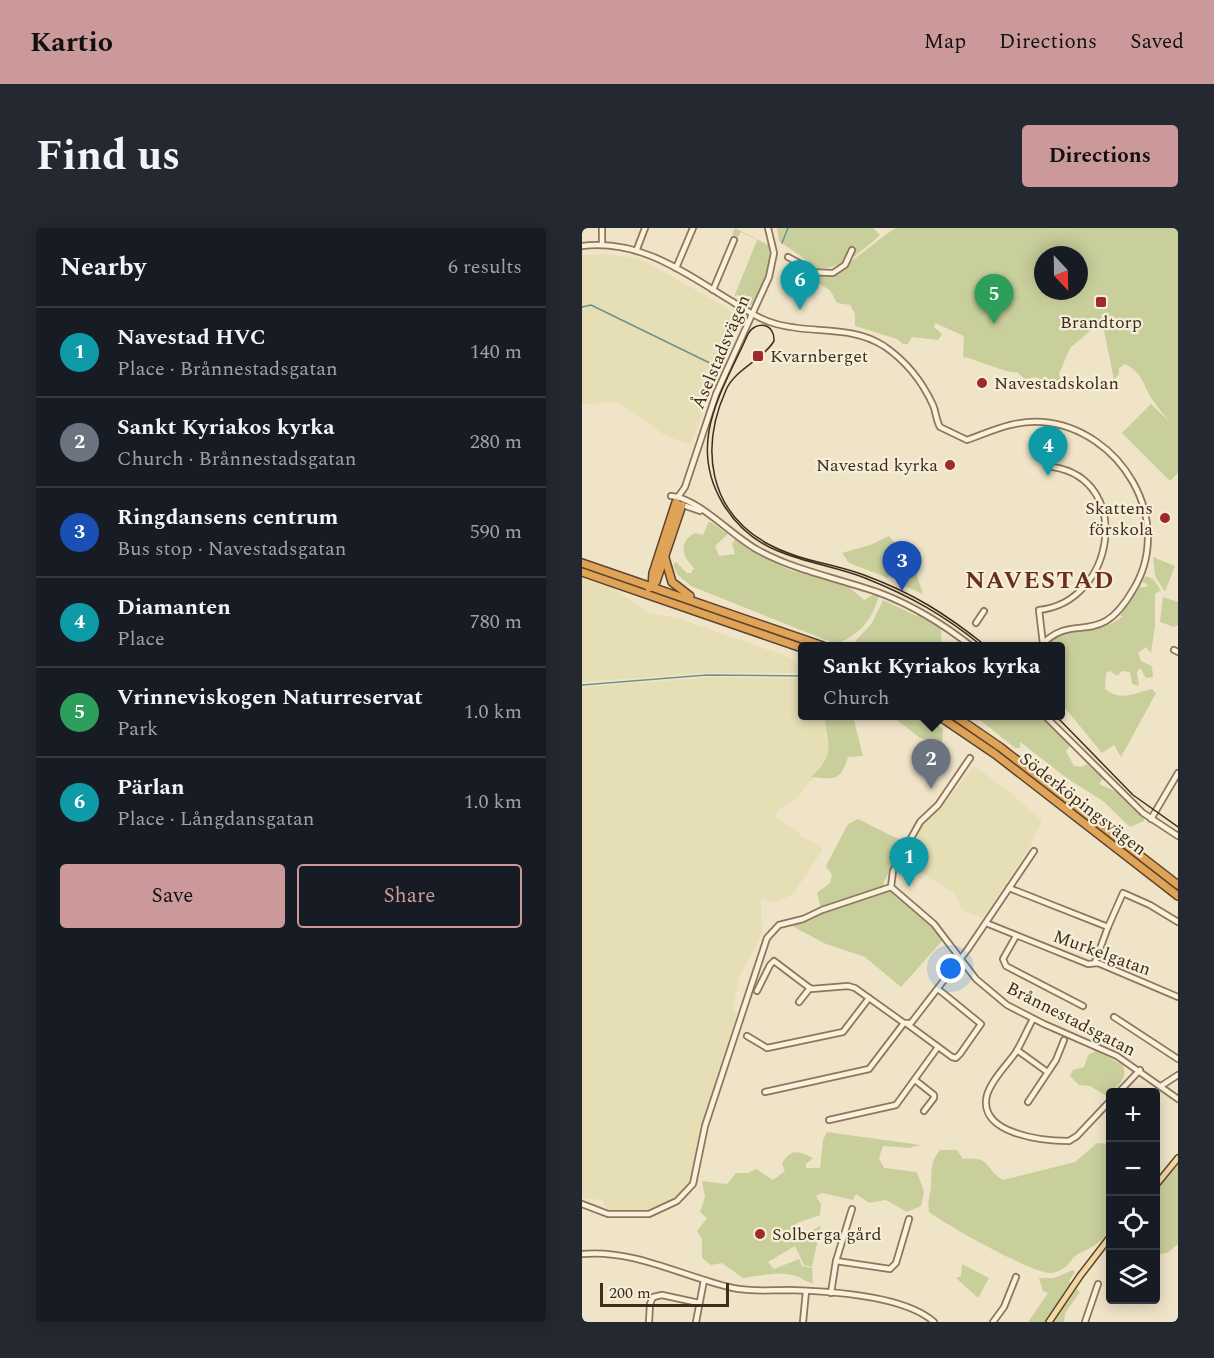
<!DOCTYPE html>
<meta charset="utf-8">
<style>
body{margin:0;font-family:Spectral,serif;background:#242831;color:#f1f3f6}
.controls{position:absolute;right:18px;bottom:18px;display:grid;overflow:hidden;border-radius:6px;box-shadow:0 3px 15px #0003}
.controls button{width:54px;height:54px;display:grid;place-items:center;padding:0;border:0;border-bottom:2px solid #363941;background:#171b24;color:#f1f3f6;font:30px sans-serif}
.compass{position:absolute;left:452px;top:18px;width:54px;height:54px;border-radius:50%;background:#171b24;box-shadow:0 3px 15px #0003;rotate:158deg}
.scale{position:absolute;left:18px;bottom:15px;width:129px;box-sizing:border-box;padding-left:6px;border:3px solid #3d2e20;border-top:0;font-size:16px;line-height:21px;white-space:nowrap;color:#3d2e20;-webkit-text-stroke:4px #f7eed8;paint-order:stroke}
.you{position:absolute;left:369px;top:741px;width:21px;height:21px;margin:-15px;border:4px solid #fff;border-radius:50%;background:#1a73e8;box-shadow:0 0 0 9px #1a73e833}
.badge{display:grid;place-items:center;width:39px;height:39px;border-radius:50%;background:#cc999b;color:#fff;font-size:20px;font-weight:700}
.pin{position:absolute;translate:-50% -50px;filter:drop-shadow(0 2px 3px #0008)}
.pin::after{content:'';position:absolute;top:32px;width:21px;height:18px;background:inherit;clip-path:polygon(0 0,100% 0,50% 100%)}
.popup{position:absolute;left:216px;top:414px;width:267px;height:78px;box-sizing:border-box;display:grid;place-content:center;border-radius:6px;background:#171b24;filter:drop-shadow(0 2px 4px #0005);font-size:20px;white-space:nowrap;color:#9ea1a6}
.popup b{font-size:22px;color:#f1f3f6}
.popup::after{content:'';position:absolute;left:50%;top:100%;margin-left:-12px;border:12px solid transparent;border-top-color:#171b24}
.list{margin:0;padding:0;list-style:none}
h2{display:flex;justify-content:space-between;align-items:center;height:78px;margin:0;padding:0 24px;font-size:26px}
h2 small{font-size:20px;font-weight:400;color:#9ea1a6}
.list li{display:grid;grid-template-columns:39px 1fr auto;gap:18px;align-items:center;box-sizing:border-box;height:90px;padding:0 24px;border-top:2px solid #363941}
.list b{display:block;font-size:22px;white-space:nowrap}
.list p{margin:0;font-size:20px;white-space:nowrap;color:#9ea1a6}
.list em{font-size:20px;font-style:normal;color:#9ea1a6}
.actions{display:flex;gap:12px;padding:18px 24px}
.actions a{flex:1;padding:14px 0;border:2px solid #cc999b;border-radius:6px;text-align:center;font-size:21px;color:#cc999b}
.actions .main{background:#cc999b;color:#111}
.icon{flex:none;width:33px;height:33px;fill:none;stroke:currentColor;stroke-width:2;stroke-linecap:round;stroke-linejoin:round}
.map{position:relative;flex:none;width:596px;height:1094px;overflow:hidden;border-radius:6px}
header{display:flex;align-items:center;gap:36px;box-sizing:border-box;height:84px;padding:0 30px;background:#cc999b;color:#111}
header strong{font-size:28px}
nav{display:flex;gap:33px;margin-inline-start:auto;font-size:21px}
.intro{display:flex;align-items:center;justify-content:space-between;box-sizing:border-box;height:144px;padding:0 36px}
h1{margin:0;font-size:42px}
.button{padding:15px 27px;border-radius:6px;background:#cc999b;color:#111;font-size:21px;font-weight:700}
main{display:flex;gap:36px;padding:0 36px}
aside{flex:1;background:#171b24;border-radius:6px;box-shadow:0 3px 15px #0003}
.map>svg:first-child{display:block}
.farmland{fill:#e6deb5}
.green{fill:#c9cf9b;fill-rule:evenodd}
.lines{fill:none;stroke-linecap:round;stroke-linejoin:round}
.stream{stroke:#6f938a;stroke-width:1.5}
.minor-casing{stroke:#8d765c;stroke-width:8}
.major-casing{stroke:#5b4430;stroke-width:8}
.highway-casing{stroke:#5b4430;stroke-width:10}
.minor{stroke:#faf1dc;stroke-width:4.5}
.major{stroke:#f3d9a0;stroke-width:5}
.highway{stroke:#e0a458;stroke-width:7}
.tram{stroke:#3d2e20;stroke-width:1.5}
.poi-dot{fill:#9e2a2b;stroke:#f7eed8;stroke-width:2}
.labels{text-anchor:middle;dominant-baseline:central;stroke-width:4.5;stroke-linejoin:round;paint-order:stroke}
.poi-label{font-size:18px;fill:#3d2e20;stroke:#f7eed8;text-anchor:start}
.street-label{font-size:18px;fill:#3d2e20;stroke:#f7eed8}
.district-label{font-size:24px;font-weight:bold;letter-spacing:1.5px;fill:#6b2e1e;stroke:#f7eed8}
</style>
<header>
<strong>Kartio</strong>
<nav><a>Map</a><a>Directions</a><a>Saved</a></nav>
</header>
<div class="intro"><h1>Find us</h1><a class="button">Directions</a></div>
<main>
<aside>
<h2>Nearby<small>6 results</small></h2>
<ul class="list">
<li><span class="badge" style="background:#0f9aa8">1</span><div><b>Navestad HVC</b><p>Place · Brånnestadsgatan</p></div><em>140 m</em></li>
<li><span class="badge" style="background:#6b7280">2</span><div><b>Sankt Kyriakos kyrka</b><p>Church · Brånnestadsgatan</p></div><em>280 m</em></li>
<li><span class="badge" style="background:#1a4fb4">3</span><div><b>Ringdansens centrum</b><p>Bus stop · Navestadsgatan</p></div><em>590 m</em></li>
<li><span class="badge" style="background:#0f9aa8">4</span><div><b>Diamanten</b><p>Place</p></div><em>780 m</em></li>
<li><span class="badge" style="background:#2e9e5b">5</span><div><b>Vrinneviskogen Naturreservat</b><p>Park</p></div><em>1.0 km</em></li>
<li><span class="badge" style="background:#0f9aa8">6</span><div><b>Pärlan</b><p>Place · Långdansgatan</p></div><em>1.0 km</em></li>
</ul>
<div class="actions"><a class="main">Save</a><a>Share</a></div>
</aside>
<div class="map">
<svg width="596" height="1094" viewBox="0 0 596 1094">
<rect width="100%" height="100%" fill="#f0e4c8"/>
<g class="farmland">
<path d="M22,26L49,29L66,35L140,77L152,86L154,91L140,128L129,138L135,148L109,215L104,216L81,206L39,176L26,174L0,177V27Z"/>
<path d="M0,350L33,361L66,385L95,390L204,428L220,438V445H123L0,454Z"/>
<path d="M135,449L220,451V488H242L247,527L242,536L215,570L195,583L194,590L214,602L220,609L239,618L240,623L211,666L194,674L179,671L180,706L157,750L151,780L155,786L134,850L110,953L100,966L72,983L48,986L32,984L25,981L20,972L0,970V459Z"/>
<path d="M392,538L429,565L460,593L448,618L401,690L385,684L379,679L372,665L321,633L340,598L360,578Z"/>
</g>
<g class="green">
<path d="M153,0L186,17C192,33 181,65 169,77L158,73L160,69L155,67L152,69L175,12L159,4L156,9L150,6Z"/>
<path d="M195,0H291L298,7C278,25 259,42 232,41L227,34L197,13Z"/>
<path d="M314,0H596V245L588,253L540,205L569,176L592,198C584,190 576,180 570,171C561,157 561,145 543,136L537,140V146L532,152L520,93L488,120L477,146L479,151L475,154H462L454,149L443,151L435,144C424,146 395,131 381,129L382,108L353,95L352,99L360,106L356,112L330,109L326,116H321L315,111L273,98V86L268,77L255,75L248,62L211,42L220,32C225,35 228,41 234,42C261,49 292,12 314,0ZM461,27H497V63H461Z"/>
<path d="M127,293L146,306L133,318L137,328L153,326L150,316L153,311L173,325L208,342L267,359L282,372L291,367L297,368C289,394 278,406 254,416L109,358L96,347L91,337L94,334L105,345H109L112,340C100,329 96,314 113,305L121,307Z"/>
<path d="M307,308L318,322L306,350L267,335L260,325L288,317Z"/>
<path d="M325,324H339L334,344L341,366L315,355L313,350Z"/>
<path d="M571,329L593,338L583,364L573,348Z"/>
<path d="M564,348L571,351L579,362L573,366V398L569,425L564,419L556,425L559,433L570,438L571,449L564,450L558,440L555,444L557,458L550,456L548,444L540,443L535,448L528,443L524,445L523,461C540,474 552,465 570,461L574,465L539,529L532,517L520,525L478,474V418H464C473,410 484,402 497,400C518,396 522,403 541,388H538L558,359H565V356L560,354Z"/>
<path d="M581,369L596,374V397L592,399L578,394Z"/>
<path d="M301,372L335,388L337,386L359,399L360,418H269L290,395Z"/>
<path d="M242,488H271L281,528L266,529C258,554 253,551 229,549C254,526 246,518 242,488Z"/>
<path d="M310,488H341L361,501L360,516L338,510Z"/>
<path d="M393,488H459L489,517L484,523L492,538L499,539L505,536L521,550L517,556L535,564L562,590V593L548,599L521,573L486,551L438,514V520H433Z"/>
<path d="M276,591L322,614L301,656L345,693L360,713L319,759L283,729L244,716L210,698L240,684L235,665L248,655L250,647L244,638L266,596Z"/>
<path d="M514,823L541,837C547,853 532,858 526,869L508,858L497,857L488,848L491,842L502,839L506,827Z"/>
<path d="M245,904L339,917L327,920L301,918L297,930L302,940L335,944L342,964L339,978L325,984L304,972L287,975L274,966L271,972L240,965L234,968L239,976L238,987L215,995L209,1003L215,1009L239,998L230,1039L222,1037L213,1018L186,1034L192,1041L217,1031L220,1038L230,1040L231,1055C223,1054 220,1050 214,1048C197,1043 178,1048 161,1050L140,1035L129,1037L120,1030V1011L115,1003L125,990L118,984L123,969L120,953L145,956L154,945H166L174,941L191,952L203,943L200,936C208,920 217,923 231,930L224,936V940H238L241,912Z"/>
<path d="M515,915L528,916C529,934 533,984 528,999C525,1011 510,1020 498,1025C487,1030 488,1042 469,1045C453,1047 362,996 347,984C345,974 348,969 349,959C350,944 347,935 358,922H375L381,931C410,928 402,941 421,952L493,934Z"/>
<path d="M596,936V1016L585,1025L574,1027V962Z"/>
<path d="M380,1036L407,1050L396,1070L374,1050L379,1048Z"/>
<path d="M491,1042L493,1044L487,1053L498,1064L483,1085L482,1094H446L466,1065L461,1063L457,1050H472Z"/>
</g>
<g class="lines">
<g class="stream">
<path d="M200,15L206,0"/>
<path d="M0,79L9,77L138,140"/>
<path d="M0,457L125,447L220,448"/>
</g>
<defs>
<g id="minor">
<path d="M20,0V16"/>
<path d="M0,18C59,11 103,45 151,74C164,82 176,91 191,95C228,107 268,96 302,118C324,133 340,153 351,177C354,184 354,192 358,199L385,212C410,203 432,192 460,194C538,200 594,292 551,362C544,374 536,386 524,393C501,406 485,391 458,418"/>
<path d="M55,21L63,0"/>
<path d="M206,29L219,36L224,44L251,45L263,37L270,22"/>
<path d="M94,40L111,0"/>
<path d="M131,62L152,12"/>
<path d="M89,268C116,270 149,307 174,321C213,343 256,350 298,365C332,378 361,396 389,418"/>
<path d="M96,269L103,259L134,166L187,49L192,25L186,0"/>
<path d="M98,276L118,283"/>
<path d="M394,395L402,383"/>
<path d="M461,416L457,382C533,374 552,252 471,239"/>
<path d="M592,422L596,424"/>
<path d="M463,488L561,585L596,608"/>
<path d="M388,530L356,577L338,594L311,643L309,659L352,696L394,751L425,777L462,796L535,828L596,871"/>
<path d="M569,591L596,545"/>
<path d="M427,660L526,699L541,665L568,677L596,694"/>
<path d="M404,695L506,736L516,735L596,769"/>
<path d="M434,708L421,731L424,738L501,778"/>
<path d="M513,734L526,699"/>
<path d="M175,763L188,737L192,733L229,761L266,758L273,760L322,795H329L386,721L452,623"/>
<path d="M217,774L228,760"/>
<path d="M532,789L596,831"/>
<path d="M451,791C445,802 440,814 434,824C425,837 410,851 405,867C395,906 461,913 487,913L495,908L528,873"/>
<path d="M325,796L370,829L374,830L378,826L399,796L356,761"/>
<path d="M165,808L185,820L261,804L287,770"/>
<path d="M435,822L464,843"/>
<path d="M333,852L352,867V870L342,883"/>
<path d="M579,858L596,847"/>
<path d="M183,864L287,841L322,795"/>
<path d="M537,864L558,842"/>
<path d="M446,874L474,832L482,812"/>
<path d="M247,892L314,877L356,819"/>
<path d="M0,976L26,986H67L95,973L111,956L123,898L185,710L197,697L221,691L240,682L309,659"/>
<path d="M0,1026C53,1021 101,1049 151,1060C170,1064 188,1062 206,1062C246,1063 322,1067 352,1094"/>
<path d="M254,1033L308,1041L314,1035L327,991"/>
<path d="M249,1065L254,1033L270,981"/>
<path d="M67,1094L68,1076L71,1069L80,1067L117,1075"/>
<path d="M114,1094L122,1052"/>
<path d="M221,1094L224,1063"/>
<path d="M411,1094L422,1079L434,1049"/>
<path d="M503,1094L516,1056"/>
</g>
<g id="major">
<path d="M574,957L596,930"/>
<path d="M467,1094L498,1048L528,1009"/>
</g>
<g id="highway">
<path d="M83,330L90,354L108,368"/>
<path d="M0,335L241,418"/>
<path d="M0,344L220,420"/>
<path d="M70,358L71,345L94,274"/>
<path d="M67,360L74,354L100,277"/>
<path d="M357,488L413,526L596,668"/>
<path d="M373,488L418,519L596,657"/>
</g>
</defs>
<use href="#minor" class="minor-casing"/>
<use href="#major" class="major-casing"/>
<use href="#highway" class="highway-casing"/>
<use href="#minor" class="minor"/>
<use href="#major" class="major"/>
<use href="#highway" class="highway"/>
<g class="tram">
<path d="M400,418C362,387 328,368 283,350C255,339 224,335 196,323C149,304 118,254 127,203C133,169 152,138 166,106C174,92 193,95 192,113C181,132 153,141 144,162C118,220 126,283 186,316C215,332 252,336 282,347C331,365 364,386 404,418"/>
<path d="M474,488L551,567L596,599"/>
</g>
</g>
<g class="poi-dot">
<rect x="513" y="68" width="12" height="12" rx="3"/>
<rect x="170" y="122" width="12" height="12" rx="3"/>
<circle cx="400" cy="155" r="6"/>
<circle cx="368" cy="237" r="6"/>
<circle cx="583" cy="290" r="6"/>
<circle cx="178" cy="1006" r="6"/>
</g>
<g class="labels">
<g class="poi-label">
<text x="519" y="94" text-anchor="middle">Brandtorp</text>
<text x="188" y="128">Kvarnberget</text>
<text x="412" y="155">Navestadskolan</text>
<text x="356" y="237" text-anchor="end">Navestad kyrka</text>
<text x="571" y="280" text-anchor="end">Skattens<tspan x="571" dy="21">förskola</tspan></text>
<text x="190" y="1006">Solberga gård</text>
</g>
<g class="street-label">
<text transform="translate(139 124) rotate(-67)">Åselstadsvägen</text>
<text transform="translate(501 576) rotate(38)">Söderköpingsvägen</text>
<text transform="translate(520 725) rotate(20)">Murkelgatan</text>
<text transform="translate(489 791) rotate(27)">Brånnestadsgatan</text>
</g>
<g class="district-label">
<text x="458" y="353">NAVESTAD</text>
</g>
</g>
</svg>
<div class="controls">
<button>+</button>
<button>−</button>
<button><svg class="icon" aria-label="locate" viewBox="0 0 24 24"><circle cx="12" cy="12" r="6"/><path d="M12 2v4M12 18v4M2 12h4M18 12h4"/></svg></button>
<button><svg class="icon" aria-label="layers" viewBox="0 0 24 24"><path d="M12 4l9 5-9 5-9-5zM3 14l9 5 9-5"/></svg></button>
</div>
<svg class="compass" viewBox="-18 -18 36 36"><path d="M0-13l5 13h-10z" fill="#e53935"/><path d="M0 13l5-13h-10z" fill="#9ea1a6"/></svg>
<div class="scale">200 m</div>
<div class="you"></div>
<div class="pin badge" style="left:327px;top:659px;background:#0f9aa8">1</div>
<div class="pin badge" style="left:349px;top:561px;background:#6b7280">2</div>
<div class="popup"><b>Sankt Kyriakos kyrka</b>Church</div>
<div class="pin badge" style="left:320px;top:363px;background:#1a4fb4">3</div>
<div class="pin badge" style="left:466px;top:248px;background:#0f9aa8">4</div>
<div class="pin badge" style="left:412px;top:96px;background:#2e9e5b">5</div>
<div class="pin badge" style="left:218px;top:82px;background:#0f9aa8">6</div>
</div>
</main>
